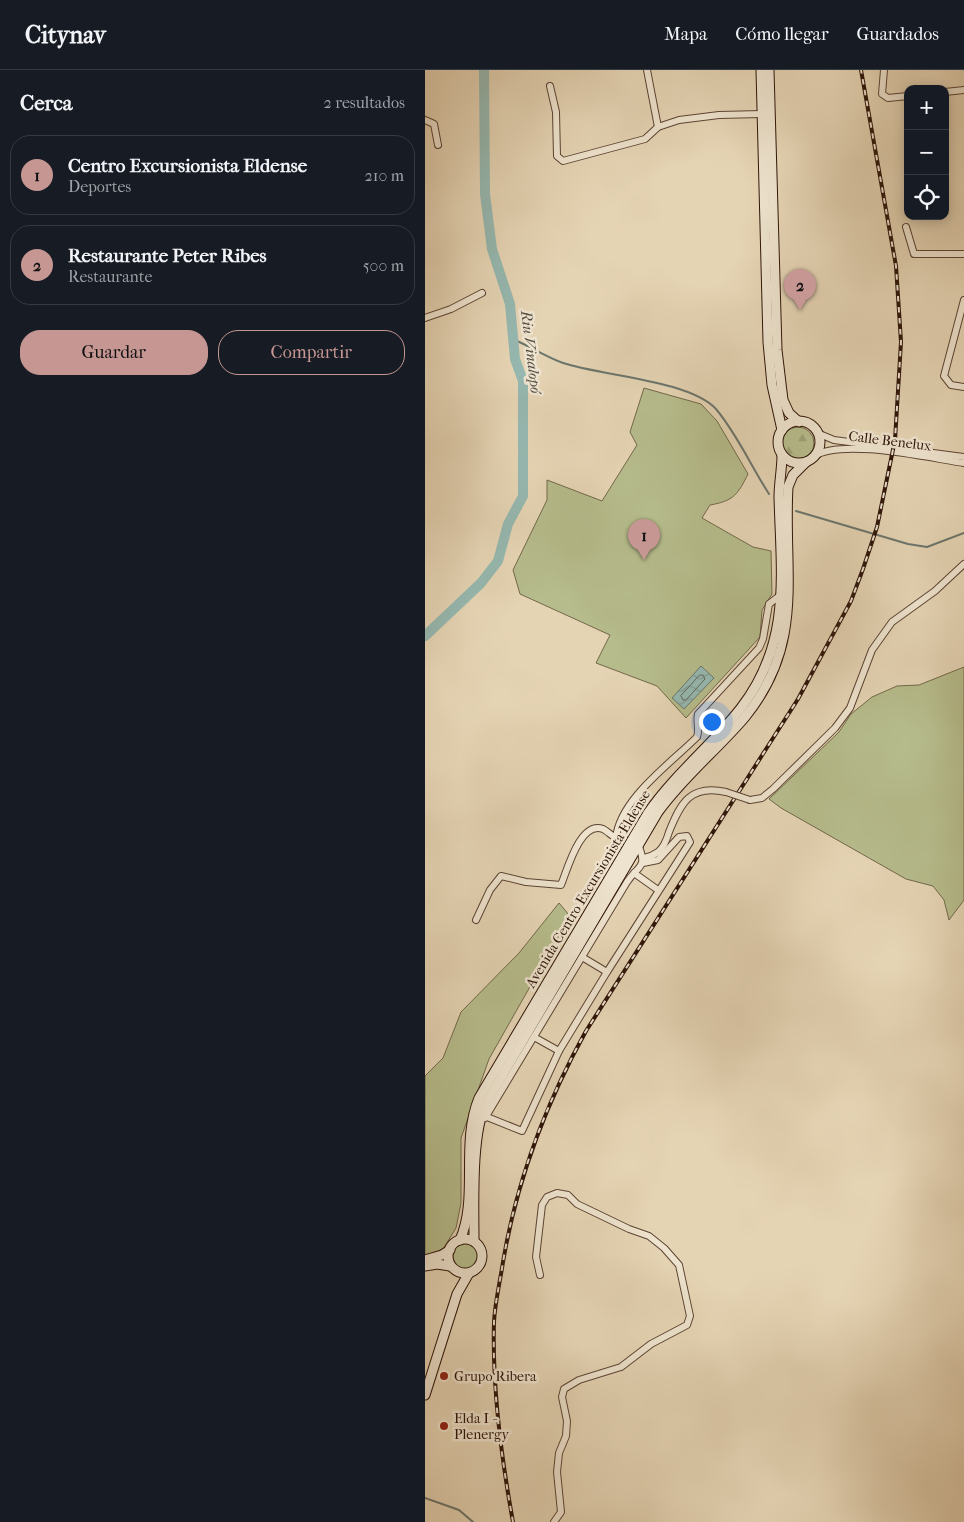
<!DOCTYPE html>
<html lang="es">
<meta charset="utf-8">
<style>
body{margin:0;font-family:"IM FELL French Canon",serif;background:#20242c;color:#f1f3f6}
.controls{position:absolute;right:15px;top:15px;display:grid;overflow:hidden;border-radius:10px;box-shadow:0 2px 12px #0003}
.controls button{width:45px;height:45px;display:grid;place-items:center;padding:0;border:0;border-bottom:1px solid #363941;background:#171b24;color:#f1f3f6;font:25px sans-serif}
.you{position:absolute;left:286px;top:651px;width:18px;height:18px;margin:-12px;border:4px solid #fff;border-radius:50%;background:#1a73e8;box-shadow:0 0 0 8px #1a73e833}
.badge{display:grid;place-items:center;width:32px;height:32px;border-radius:50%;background:#c59692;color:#111;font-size:16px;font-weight:700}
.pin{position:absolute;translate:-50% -41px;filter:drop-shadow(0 1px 2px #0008)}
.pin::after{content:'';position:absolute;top:26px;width:18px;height:15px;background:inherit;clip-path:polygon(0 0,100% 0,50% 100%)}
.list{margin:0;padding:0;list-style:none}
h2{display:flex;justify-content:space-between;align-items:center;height:65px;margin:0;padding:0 20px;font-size:21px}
h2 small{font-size:16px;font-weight:400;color:#9ea1a6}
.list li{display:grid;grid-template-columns:32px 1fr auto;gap:15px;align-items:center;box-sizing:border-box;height:80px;margin:0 10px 10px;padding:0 10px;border:1px solid #363941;border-radius:20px}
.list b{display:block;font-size:19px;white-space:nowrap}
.list p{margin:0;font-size:16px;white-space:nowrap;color:#9ea1a6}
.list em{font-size:16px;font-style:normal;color:#9ea1a6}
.actions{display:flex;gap:10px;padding:15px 20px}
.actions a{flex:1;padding:11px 0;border:1px solid #c59692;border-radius:20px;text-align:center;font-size:18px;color:#c59692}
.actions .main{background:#c59692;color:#111}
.icon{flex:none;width:28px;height:28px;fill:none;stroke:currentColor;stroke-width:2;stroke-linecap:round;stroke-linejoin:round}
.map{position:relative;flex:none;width:539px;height:1452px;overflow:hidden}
header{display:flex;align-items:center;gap:30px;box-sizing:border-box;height:70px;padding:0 25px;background:#171b24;border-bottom:1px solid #363941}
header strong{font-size:24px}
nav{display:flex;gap:28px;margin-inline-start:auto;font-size:18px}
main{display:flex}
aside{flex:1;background:#171b24}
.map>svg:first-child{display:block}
.grass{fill:#b6bc8c;stroke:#72684a}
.forest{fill:url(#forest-firs);stroke:#72684a}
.water{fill:url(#water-waves);stroke:#6c766d}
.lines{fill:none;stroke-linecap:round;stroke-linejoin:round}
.shore{stroke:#62665c;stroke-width:1}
.stream{stroke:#6c766d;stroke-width:2}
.river{stroke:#96b8b0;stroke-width:10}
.street-casing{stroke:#5c4434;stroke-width:8}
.secondary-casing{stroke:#2e1409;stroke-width:11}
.street{stroke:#eee3ce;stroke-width:6}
.secondary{stroke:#eee3ce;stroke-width:9}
.rail-casing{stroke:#2e1409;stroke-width:4}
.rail{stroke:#eee3ce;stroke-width:2;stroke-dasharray:5.5;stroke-linecap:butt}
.street-bridge-casing{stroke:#5c4434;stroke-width:8;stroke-linecap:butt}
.street-bridge{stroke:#eee3ce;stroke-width:6}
.poi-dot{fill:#8f2418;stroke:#eee3ce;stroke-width:2}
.labels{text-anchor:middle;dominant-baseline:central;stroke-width:5;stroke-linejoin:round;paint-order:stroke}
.street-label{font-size:14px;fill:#2e1409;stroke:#eee3ce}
.poi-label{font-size:14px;fill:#2e1409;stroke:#eee3ce;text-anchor:start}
.water-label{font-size:15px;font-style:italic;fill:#524d43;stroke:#eee3ce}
</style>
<header>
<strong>Citynav</strong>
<nav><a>Mapa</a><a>Cómo llegar</a><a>Guardados</a></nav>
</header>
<main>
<aside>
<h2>Cerca<small>2 resultados</small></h2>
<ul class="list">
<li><span class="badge">1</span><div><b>Centro Excursionista Eldense</b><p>Deportes</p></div><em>210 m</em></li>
<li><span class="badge">2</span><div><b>Restaurante Peter Ribes</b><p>Restaurante</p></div><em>500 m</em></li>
</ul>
<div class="actions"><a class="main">Guardar</a><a>Compartir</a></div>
</aside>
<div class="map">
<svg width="539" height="1452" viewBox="0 0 539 1452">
<defs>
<pattern id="forest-firs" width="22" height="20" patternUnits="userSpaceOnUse" patternTransform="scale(1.25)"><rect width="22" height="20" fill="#b6bc8c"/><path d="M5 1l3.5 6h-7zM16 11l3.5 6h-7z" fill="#9da177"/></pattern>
<pattern id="water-waves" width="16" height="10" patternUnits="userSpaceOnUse" patternTransform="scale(1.25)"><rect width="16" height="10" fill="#96b8b0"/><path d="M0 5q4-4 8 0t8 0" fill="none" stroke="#829d96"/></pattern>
</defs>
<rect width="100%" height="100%" fill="#e5d4b4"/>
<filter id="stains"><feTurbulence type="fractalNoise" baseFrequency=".004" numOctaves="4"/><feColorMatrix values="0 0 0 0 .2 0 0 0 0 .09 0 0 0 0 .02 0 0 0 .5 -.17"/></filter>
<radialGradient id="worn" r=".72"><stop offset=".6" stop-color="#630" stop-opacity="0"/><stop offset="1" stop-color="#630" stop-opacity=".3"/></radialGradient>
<g class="grass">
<path d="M219,318L276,334L292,351L323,404C313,424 309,431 285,435L277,448L328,477L346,481L347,524L337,540L335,567L261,648L232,616L171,593L185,565L95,524L88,500L122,430V410L177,431L212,375L205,362Z"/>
<path d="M539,597V830L524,850L519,830L508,816L481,809L356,738L344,729L414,662L426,644L447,627L472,616L494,615Z"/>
<path d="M134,833L145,846L64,989L36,1068V1133L31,1158L18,1179L0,1186V1006L18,988L36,942L94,883Z"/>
<circle cx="41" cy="1186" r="13"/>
</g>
<circle class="forest" cx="373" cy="373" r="16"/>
<path class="water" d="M276,596L289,608L259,639L247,628Z"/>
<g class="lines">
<path class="shore" d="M275,605H278L280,609L261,630H258L256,626Z"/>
<g class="stream">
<path d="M90,270C106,277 121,287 138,293C177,306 264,310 291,339C312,364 326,396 344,424"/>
<path d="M371,441L483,474L502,477L539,463"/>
<path d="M0,1428L34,1440L48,1452"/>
</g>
<path class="river" d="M0,566L56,513L73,491L83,454L98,426V311L90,289L85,234L67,179L60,124L59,0"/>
<defs>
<g id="street">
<path d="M222,0L233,57"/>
<path d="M459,0L457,24L463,28L483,26"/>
<path d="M125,16L131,42L132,86L138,91L220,69L233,57L254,50L294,45L337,44"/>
<path d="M520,22L539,20"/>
<path d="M0,50L9,54L13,75"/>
<path d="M481,157L489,184H539"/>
<path d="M539,230L519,306L526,315L539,317"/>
<path d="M0,248L26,239L57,223"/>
<path d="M392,363L409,370L539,387"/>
<path d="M389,386C418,368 504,388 539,393"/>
<path d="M325,730L337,728L348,719L410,658L425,638L447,580L467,552L510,521L539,494"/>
<path d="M219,788C224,787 229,785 233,782C239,777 242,769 244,762C256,732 266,714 301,722"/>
<path d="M209,803L233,820"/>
<path d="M51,850L65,820L76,806L101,812L136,815C142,801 155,750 178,759C182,761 187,766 191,768C195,729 245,694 272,667C275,659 271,652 273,644L334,578L338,569L344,534L357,524"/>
<path d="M157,887L182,902"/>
<path d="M109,967L134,981"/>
<path d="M62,1047L97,1061L134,981L182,902L265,772L262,766L254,767L233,790L218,793"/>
<path d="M60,1048L202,812C214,794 223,799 213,774"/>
<path d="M115,1205L111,1187L117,1135L122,1127L132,1123L143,1125L152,1134L204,1159L224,1166L239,1178L254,1195L265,1246L262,1255L226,1274L196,1297L154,1310L139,1319L137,1327L142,1351L141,1366L134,1383L132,1402L136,1442L129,1452"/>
</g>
<g id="secondary">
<path d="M336,0L343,272L347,315L357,360"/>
<path d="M344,0L352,280L358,330L364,343L374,352"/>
<circle cx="374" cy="372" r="21"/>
<circle cx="40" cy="1186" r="17"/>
<path d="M35,1170C54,1127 35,1074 54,1028L223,743C250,704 287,675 316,638C367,572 356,504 354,427C354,413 357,399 357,385"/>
<path d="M49,1171C49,1134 46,1064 61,1033L233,742C258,707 292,680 320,647C381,572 358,503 363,417L368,405L381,392"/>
<path d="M0,1190L17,1185L25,1180"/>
<path d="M0,1196L12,1194L25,1196"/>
<path d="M0,1325L32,1224L44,1203"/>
</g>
</defs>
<use href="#street" class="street-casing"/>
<use href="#secondary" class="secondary-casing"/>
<use href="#street" class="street"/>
<use href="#secondary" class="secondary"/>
<defs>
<path id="rail" d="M88,1452C76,1386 67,1319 69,1252C70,1232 75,1212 78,1192C92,1109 120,1035 161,961L373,629L426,531L438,499L452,457L470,370L476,272L471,196L436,0"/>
</defs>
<use href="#rail" class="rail-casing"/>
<use href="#rail" class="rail"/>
<defs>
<path id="street-bridge" d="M301,722L325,730"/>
</defs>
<use href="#street-bridge" class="street-bridge-casing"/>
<use href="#street-bridge" class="street-bridge"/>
</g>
<g class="poi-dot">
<circle cx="19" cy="1306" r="5"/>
<circle cx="19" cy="1356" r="5"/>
</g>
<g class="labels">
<g class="street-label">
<text transform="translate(465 371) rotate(7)">Calle Benelux</text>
<text transform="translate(163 819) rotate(-59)">Avenida Centro Excursionista Eldense</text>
</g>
<g class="poi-label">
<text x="29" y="1306">Grupo Ribera</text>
<text x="29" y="1348">Elda I -<tspan x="29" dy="16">Plenergy</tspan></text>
</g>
<g class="water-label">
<text transform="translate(106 282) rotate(83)">Riu Vinalopó</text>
</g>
</g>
<rect width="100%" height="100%" filter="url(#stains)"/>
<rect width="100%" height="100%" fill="url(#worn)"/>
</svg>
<div class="controls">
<button>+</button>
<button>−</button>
<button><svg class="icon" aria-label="locate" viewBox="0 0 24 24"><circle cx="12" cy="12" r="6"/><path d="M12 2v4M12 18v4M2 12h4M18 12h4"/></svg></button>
</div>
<div class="you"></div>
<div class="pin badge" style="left:219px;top:490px">1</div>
<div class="pin badge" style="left:375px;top:240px">2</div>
</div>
</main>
